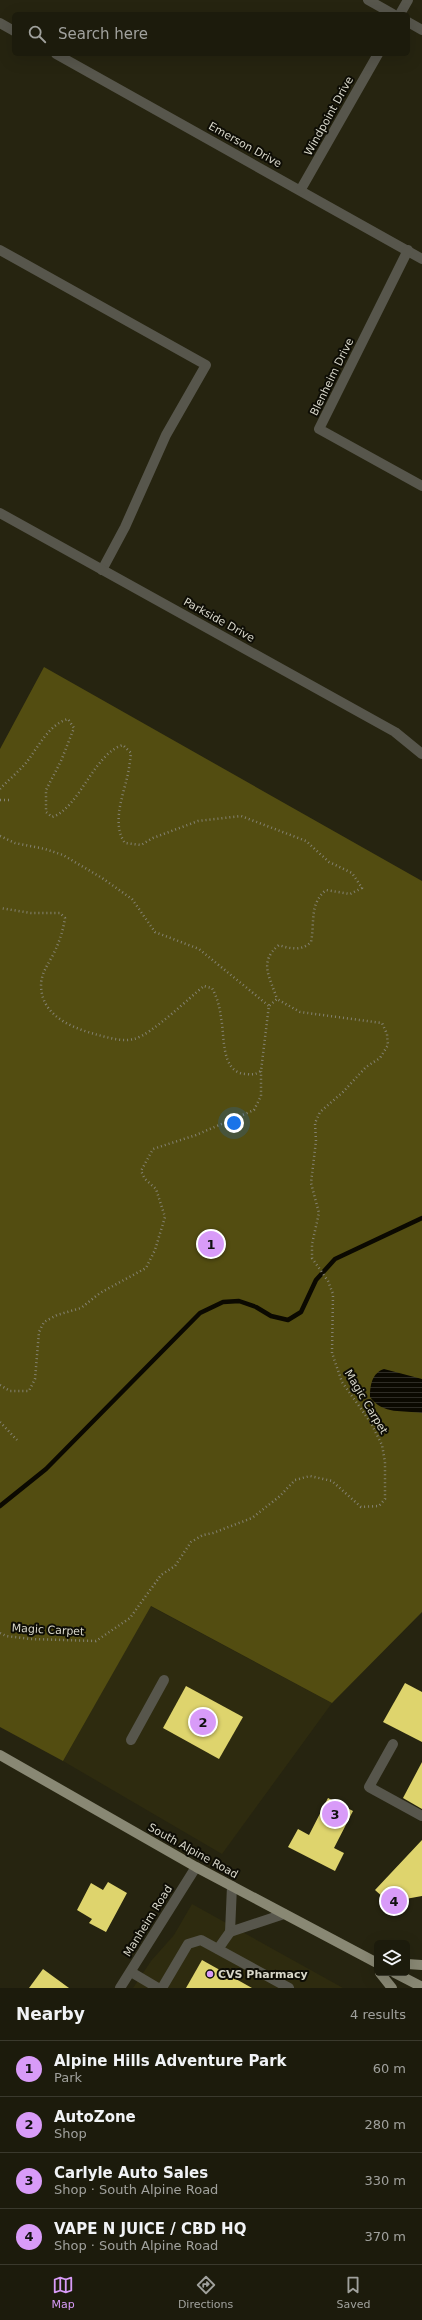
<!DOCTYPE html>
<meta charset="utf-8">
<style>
body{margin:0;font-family:"DejaVu Sans",sans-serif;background:#252415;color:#f1f3f6}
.controls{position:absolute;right:12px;bottom:12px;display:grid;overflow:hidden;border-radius:6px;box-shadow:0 4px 16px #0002}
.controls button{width:36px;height:36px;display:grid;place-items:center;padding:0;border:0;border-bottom:1px solid #3a392d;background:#1c1b0c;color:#f1f3f6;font:20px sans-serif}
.you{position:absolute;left:234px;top:1123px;width:14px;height:14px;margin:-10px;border:3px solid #fff;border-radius:50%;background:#1a73e8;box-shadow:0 0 0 6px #1a73e833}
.badge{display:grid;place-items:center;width:26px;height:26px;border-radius:50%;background:#d89bf8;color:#111;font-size:13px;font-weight:700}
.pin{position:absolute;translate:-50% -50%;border:2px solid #fff;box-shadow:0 1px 4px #0006}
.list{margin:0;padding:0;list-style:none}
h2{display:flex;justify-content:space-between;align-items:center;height:52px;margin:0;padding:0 16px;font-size:17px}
h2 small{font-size:13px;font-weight:400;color:#a0a19d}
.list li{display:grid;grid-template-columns:26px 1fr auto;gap:12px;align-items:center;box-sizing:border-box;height:56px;padding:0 16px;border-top:1px solid #3a392d}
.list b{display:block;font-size:15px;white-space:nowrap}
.list p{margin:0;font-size:13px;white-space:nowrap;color:#a0a19d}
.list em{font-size:13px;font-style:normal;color:#a0a19d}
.icon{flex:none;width:22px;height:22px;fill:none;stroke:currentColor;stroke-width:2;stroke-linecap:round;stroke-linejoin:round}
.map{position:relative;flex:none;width:422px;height:1988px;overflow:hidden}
.search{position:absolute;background:#1c1b0c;box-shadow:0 4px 16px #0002;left:12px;right:12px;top:12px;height:44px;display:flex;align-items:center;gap:10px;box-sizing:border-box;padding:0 14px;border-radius:6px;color:#a0a19d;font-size:15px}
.sheet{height:276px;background:#1c1b0c}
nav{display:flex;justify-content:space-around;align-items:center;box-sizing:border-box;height:56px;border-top:1px solid #3a392d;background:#1c1b0c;font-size:11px;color:#a0a19d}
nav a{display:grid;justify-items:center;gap:2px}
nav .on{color:#d89bf8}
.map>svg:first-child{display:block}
.built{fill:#2e2b0f}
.green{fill:#534d11}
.water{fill:url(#water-rules)}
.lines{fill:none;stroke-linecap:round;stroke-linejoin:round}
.stream{stroke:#0b0901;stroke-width:4.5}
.building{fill:#ded46d}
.path{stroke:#848272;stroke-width:2.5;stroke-dasharray:1 3;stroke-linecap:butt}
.minor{stroke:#57564c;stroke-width:10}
.major{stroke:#898874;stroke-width:10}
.poi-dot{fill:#d89bf8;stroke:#0e0d05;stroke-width:1.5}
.labels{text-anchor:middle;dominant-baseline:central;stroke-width:4;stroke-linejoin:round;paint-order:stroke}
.street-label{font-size:11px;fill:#d8d7ca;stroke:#0e0d05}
.poi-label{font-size:11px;font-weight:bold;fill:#d8d7ca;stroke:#0e0d05;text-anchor:start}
</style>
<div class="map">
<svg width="422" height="1988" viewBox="0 0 422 1988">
<defs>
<pattern id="water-rules" width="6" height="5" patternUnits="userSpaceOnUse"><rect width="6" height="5" fill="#0b0901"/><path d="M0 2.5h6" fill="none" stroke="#2e2c25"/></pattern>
</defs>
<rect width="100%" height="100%" fill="#262410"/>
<g class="built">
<path d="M150,1606L332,1703L222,1854L63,1761Z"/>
<path d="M192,1904L343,1988H133L151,1961L174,1935Z"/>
</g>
<path class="green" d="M44,667L422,881V1612L332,1703L151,1606L63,1761L0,1727V749Z"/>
<path class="water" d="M384,1369L422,1379V1413C403,1410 383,1415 370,1397C370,1385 372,1373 384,1369Z"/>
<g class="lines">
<path class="stream" d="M0,1506L46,1469L200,1313L223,1302L239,1301L256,1307L271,1316L288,1320L301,1312L316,1280L335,1259L422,1218"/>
</g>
<g class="building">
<path d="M405,1683L422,1692V1742L383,1722Z"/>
<path d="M186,1686L243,1717L219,1759L163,1728Z"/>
<path d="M422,1762V1809L403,1798Z"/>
<path d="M328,1798L353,1811L334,1848L344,1853L335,1871L288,1847L298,1829L309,1835Z"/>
<path d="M422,1840V1896L400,1900L394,1907L375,1890Z"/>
<path d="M108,1882L127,1893L106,1932L89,1923L92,1919L77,1910L91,1883L103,1890Z"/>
<path d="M202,1960L252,1988H186Z"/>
<path d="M43,1969L69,1988H29Z"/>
</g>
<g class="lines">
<g class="path">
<path d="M0,789C9,779 21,770 29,759C39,745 50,724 68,719L74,728L61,761L46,790V812L52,817C79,809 94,753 123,745L131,753C130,761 129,770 127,778C122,798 112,825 125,843L141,845L153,838L198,821L241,816L306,841L329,862L352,873L362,888L350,894L326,890C309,904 315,923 311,942C302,951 290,949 279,945C258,962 270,977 277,999L269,1006L268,1013L261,1071C256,1074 253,1075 247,1074C220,1074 225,1035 221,1018C220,1008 217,997 212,988L204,986C189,998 151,1035 134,1039C122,1042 110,1038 98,1035C73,1028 42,1017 41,986C41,974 47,966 53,955C59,943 63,931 65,918L60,913H31L0,908"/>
<path d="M0,800H11"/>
<path d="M0,836L15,843L45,849L63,855L102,878L132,899L155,932L199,949L269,1006"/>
<path d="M0,1385L10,1391H29L35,1379L39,1332L44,1322L57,1315L81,1308L100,1293L146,1268L155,1250L165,1217L156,1189L145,1179L141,1171L153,1149L196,1135L254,1110L261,1096V1071"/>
<path d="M0,1422L17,1440"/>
<path d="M0,1633L6,1636L31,1639L96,1641L130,1618L161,1575L175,1566L191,1542L203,1535L213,1533L252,1518L280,1496L295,1480L310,1476L332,1481L361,1507L379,1506L385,1499V1462L382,1445L371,1423L342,1382L332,1353L333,1294L328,1281L312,1258V1244L319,1213L311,1183L316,1141L315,1123L320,1112L343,1092L366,1067L380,1058L388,1045L387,1034L382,1023L300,1012L277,999"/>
</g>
<g class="minor">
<path d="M368,0L393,14"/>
<path d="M400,14L408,0"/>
<path d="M408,22L422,30"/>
<path d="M0,23L14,31"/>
<path d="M56,54L422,259"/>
<path d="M301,189L378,54"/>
<path d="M0,250L206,365L166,435L125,527L102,570"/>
<path d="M408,250L319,429L422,486"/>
<path d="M0,513L395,732L422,754"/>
<path d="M131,1740L164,1680"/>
<path d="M393,1744L369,1787L422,1816"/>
<path d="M232,1886L230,1932L284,1914"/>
<path d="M218,1949L230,1932"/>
<path d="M131,1972L158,1988"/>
<path d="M120,1988L196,1867"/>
<path d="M162,1988L188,1944L201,1940L289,1988"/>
</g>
<g class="major">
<path d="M0,1755L196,1867L377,1963"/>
<path d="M407,1964L422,1965"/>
<path d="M380,1973L392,1988"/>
<path d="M395,1973L422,1987"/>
</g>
</g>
<circle class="poi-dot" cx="210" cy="1974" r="4"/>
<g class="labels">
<g class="street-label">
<text transform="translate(329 116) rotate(-61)">Windpoint Drive</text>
<text transform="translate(245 145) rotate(29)">Emerson Drive</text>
<text transform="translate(332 377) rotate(-64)">Blenheim Drive</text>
<text transform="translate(219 620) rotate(29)">Parkside Drive</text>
<text transform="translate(366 1402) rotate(59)">Magic Carpet</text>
<text transform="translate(48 1630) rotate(3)">Magic Carpet</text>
<text transform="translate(193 1851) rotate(29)">South Alpine Road</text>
<text transform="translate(148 1921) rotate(-58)">Manheim Road</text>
</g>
<g class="poi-label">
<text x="218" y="1974">CVS Pharmacy</text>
</g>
</g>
</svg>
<div class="controls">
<button><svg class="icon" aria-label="layers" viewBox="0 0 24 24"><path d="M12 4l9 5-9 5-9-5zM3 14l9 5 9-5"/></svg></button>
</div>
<div class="you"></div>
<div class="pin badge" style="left:211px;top:1244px">1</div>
<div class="pin badge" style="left:203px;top:1722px">2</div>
<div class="pin badge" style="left:335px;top:1814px">3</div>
<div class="pin badge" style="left:394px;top:1901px">4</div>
<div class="search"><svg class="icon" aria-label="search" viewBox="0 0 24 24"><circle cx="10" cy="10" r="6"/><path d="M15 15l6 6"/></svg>Search here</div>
</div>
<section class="sheet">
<h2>Nearby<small>4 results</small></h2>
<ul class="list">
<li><span class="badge">1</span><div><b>Alpine Hills Adventure Park</b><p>Park</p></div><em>60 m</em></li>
<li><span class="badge">2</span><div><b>AutoZone</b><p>Shop</p></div><em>280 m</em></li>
<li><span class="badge">3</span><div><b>Carlyle Auto Sales</b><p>Shop · South Alpine Road</p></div><em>330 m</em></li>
<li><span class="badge">4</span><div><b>VAPE N JUICE / CBD HQ</b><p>Shop · South Alpine Road</p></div><em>370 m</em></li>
</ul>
</section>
<nav>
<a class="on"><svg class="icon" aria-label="map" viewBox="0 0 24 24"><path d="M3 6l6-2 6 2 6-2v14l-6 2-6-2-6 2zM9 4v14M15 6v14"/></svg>Map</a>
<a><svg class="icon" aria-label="directions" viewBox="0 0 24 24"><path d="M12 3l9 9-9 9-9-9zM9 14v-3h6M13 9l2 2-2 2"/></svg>Directions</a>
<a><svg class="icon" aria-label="saved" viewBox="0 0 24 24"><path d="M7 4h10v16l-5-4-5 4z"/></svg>Saved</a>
</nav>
